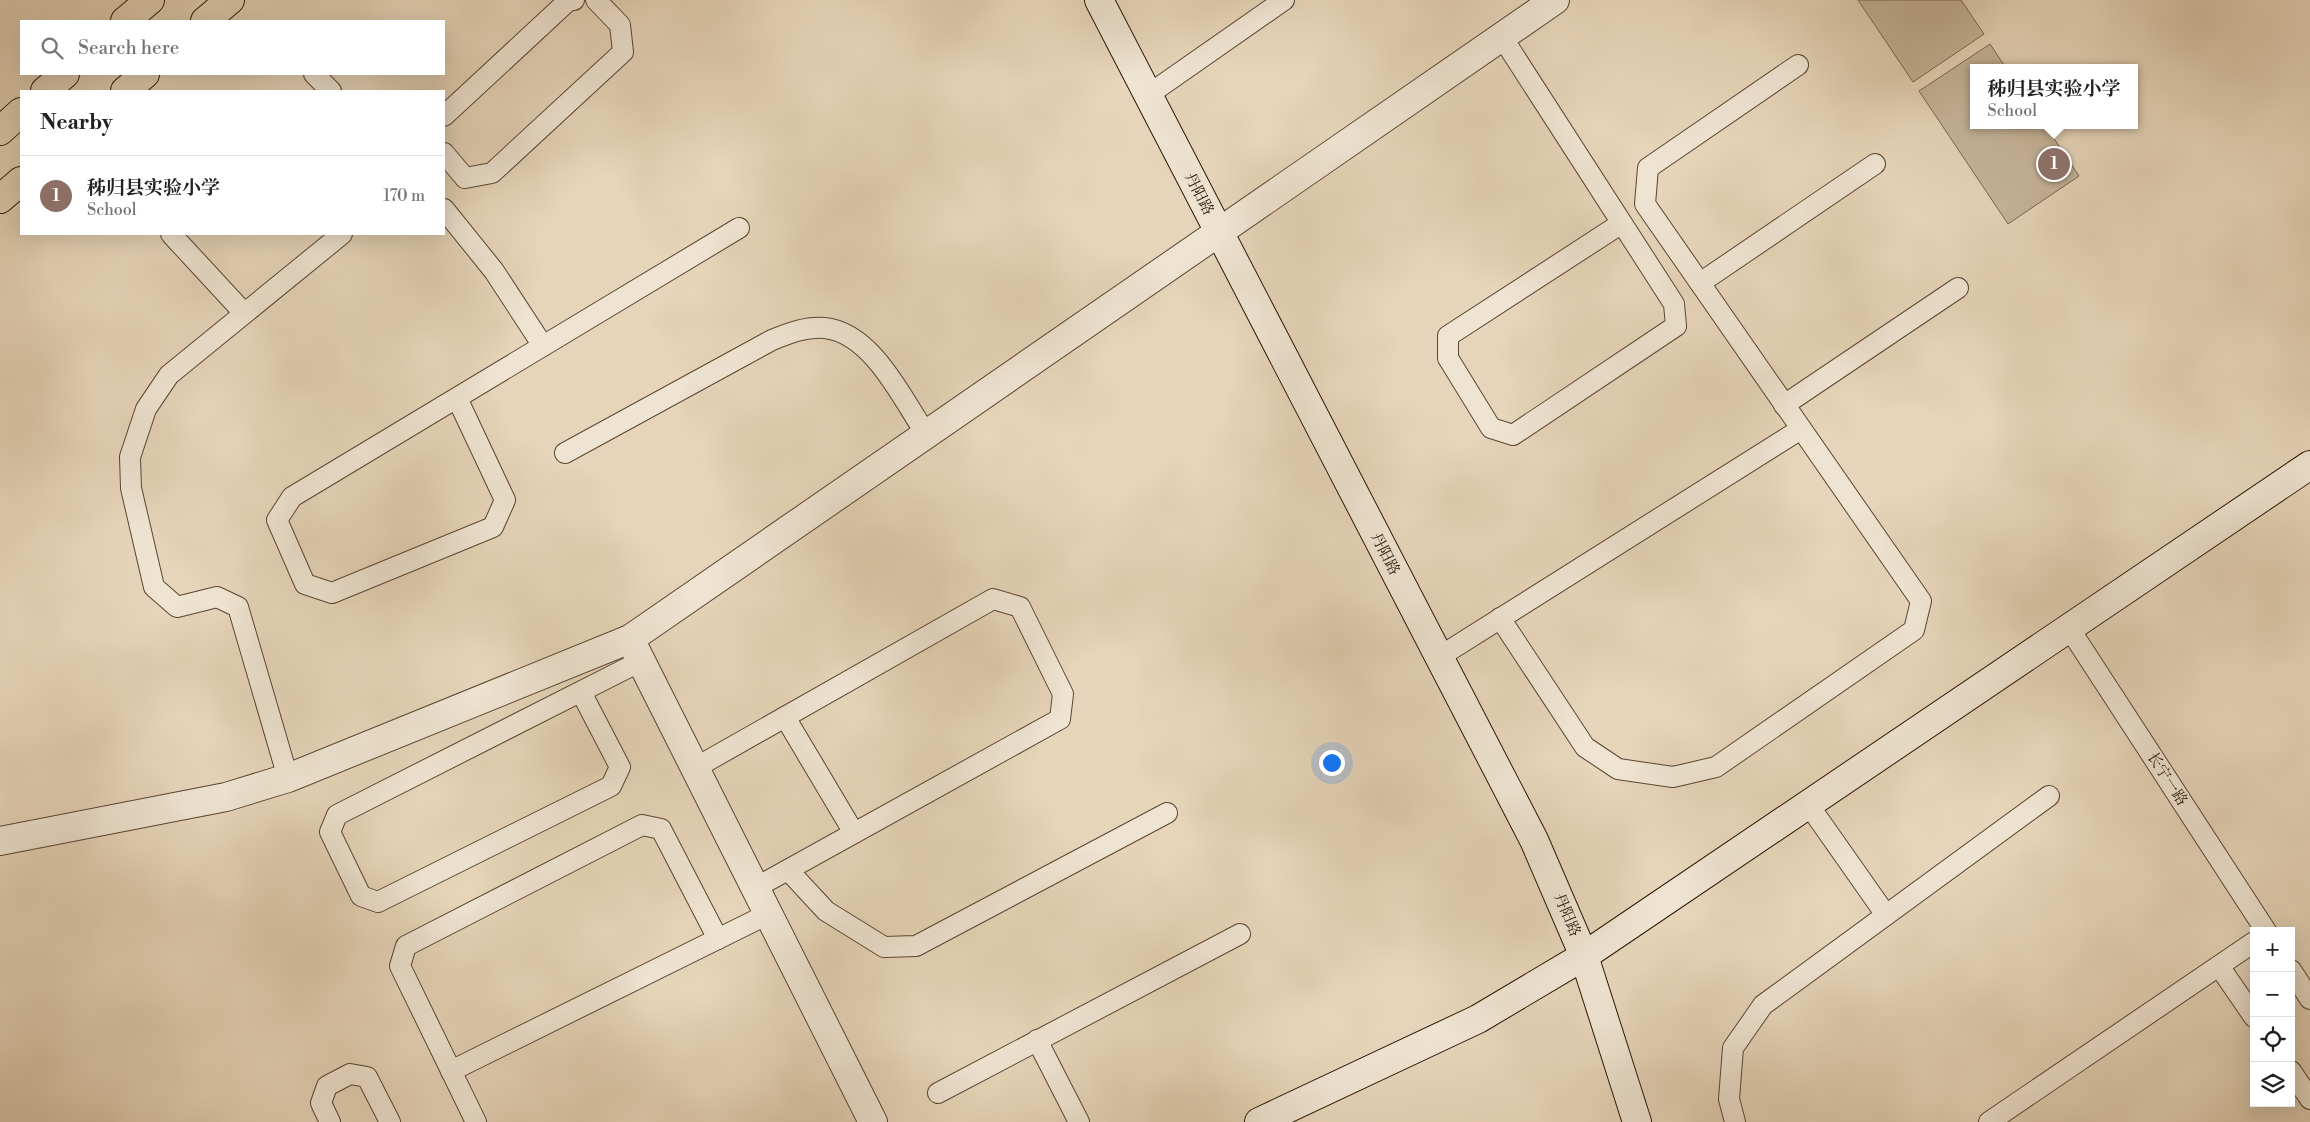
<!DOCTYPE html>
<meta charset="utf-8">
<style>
body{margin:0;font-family:"Libre Bodoni","Noto Serif SC",serif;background:#f6f6f6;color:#202124}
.controls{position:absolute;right:15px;bottom:15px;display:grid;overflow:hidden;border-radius:0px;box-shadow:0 5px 20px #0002}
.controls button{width:45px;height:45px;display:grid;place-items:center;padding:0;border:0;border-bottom:1px solid #e0e0e0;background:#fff;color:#202124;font:25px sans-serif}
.you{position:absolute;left:1331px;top:762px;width:18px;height:18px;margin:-12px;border:4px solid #fff;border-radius:50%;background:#1a73e8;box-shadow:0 0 0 8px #1a73e833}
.badge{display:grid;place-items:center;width:32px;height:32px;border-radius:50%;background:#8f2418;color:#fff;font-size:16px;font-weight:700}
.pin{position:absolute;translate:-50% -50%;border:2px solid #fff;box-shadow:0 1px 5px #0006}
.popup{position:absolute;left:1970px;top:64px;width:168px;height:65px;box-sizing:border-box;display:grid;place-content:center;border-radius:0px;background:#fff;filter:drop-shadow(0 1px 4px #0005);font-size:16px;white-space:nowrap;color:#757577}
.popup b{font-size:19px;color:#202124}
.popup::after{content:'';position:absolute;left:50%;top:100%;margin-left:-10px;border:10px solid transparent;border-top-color:#fff}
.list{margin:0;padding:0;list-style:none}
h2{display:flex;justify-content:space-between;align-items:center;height:65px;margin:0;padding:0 20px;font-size:21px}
h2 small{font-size:16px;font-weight:400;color:#757577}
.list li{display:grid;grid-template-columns:32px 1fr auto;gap:15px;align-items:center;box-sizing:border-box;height:80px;padding:0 20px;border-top:1px solid #e0e0e0}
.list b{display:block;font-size:19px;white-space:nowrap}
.list p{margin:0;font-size:16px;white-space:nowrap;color:#757577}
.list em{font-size:16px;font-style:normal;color:#757577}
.icon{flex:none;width:28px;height:28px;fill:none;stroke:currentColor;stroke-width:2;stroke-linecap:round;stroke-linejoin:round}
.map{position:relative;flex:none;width:2310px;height:1122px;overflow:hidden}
.search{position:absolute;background:#fff;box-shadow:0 5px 20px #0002;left:20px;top:20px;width:425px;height:55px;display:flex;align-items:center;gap:12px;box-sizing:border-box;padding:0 18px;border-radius:0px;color:#757577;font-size:19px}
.panel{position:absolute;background:#fff;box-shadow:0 5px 20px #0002;left:20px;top:90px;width:425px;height:145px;border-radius:0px}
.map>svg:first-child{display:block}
.green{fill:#c6b59b;stroke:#786650}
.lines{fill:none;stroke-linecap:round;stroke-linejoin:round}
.service-casing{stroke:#594632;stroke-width:22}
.minor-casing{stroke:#594632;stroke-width:30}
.secondary-casing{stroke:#2a1705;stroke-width:30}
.trunk-casing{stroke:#2a1705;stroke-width:30}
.service{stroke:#efe4d2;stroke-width:20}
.minor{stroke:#efe4d2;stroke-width:28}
.secondary{stroke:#efe4d2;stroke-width:28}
.trunk{stroke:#e6d5ba;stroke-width:28}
.labels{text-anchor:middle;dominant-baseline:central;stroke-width:4;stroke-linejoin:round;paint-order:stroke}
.street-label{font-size:15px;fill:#2a1705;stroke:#efe4d2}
</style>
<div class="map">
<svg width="2310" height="1122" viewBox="0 0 2310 1122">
<rect width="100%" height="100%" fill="#e6d5ba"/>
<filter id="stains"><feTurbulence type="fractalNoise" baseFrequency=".004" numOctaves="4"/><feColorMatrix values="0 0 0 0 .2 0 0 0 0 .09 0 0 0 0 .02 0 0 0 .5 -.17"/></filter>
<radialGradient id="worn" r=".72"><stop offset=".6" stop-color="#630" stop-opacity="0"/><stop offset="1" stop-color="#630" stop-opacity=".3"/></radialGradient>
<g class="green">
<path d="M1858,0H1961L1984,34L1913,82Z"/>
<path d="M1990,44L2006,68H1974V125H2045L2079,176L2008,224L1919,91Z"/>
</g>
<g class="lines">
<defs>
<g id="service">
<path d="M1502,37L1674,304L1676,326L1513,435L1491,428L1448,358V336L1622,223"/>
<path d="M314,74L331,91"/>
<path d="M1148,95L1284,0"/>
<path d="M444,116L568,1L574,0"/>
<path d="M444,153L465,178L492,173L623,52L620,25L596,0"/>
<path d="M444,209L494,271L543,346"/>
<path d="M171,234L244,313"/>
<path d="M1700,283L1875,164"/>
<path d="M457,398L505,500L493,527L332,593L305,584L277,520L292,497L739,228"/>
<path d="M1784,405L1958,288"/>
<path d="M565,453L772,340C789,333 807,326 825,328C872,333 902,398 926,434"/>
<path d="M1500,618L1585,747L1618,769L1673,777L1716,767L1914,630L1921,601L1645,204L1648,168L1798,65"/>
<path d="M2069,628L2266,931"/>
<path d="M1439,657L1801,429"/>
<path d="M581,692L620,767L611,786L378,902L361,896L330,832L337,815L641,661"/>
<path d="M785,717L854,833"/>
<path d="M695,768L993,599L1020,607L1063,694L1060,719L755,888"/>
<path d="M288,778L238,607L217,597L177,607L154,587L131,488L130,457L146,409L169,375L342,234"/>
<path d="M1808,804L1886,915"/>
<path d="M788,870L826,911L884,947L916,946L1167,813"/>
<path d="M2219,966L2254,1017"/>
<path d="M2291,970L2310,999"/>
<path d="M1037,1040L1079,1122"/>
<path d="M451,1071L768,914"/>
<path d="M2291,1071L2310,1099"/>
<path d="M938,1093L1240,934"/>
<path d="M330,1122L321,1103L327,1086L350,1074L367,1077L390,1122"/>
<path d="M476,1122L400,966L406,946L642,825L661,829L718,939"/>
<path d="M1735,1122L1729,1099L1733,1048L1763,1005L2049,796"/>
<path d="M1989,1122L2254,942"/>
</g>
<g id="minor">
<path d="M630,639L873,1122"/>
<path d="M0,841L226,797L288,778L630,639L1555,0"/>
</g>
<g id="secondary">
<path d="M1099,0L1534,840L1584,956L1637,1122"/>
<path d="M1259,1122L1478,1019L1584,956L2310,465"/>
</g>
<g id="trunk">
<path d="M125,21L150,0"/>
<path d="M205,21L230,0"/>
<path d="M45,91L65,74"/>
<path d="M125,91L145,74"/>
<path d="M0,131L21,112"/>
<path d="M0,199L21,181"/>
</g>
</defs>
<use href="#service" class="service-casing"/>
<use href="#minor" class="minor-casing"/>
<use href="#secondary" class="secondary-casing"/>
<use href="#trunk" class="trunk-casing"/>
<use href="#service" class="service"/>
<use href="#minor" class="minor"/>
<use href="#secondary" class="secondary"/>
<use href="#trunk" class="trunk"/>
</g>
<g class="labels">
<g class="street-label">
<text transform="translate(1199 194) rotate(63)">丹阳路</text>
<text transform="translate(1385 554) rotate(63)">丹阳路</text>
<text transform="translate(2167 779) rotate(57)">长宁一路</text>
<text transform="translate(1567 915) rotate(67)">丹阳路</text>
</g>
</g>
<rect width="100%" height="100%" filter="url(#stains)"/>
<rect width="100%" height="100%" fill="url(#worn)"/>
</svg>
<div class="controls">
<button>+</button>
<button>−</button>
<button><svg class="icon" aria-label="locate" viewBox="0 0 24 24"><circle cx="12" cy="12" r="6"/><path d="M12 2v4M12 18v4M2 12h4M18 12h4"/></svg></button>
<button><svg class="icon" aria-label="layers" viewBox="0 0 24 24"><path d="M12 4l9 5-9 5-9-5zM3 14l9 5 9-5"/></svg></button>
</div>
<div class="you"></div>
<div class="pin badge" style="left:2054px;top:164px;background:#8d6e63">1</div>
<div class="popup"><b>秭归县实验小学</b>School</div>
<div class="search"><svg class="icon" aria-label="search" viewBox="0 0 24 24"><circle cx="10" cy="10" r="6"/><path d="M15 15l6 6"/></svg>Search here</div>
<section class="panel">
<h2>Nearby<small></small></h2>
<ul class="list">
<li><span class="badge" style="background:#8d6e63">1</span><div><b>秭归县实验小学</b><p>School</p></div><em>170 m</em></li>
</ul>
</section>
</div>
